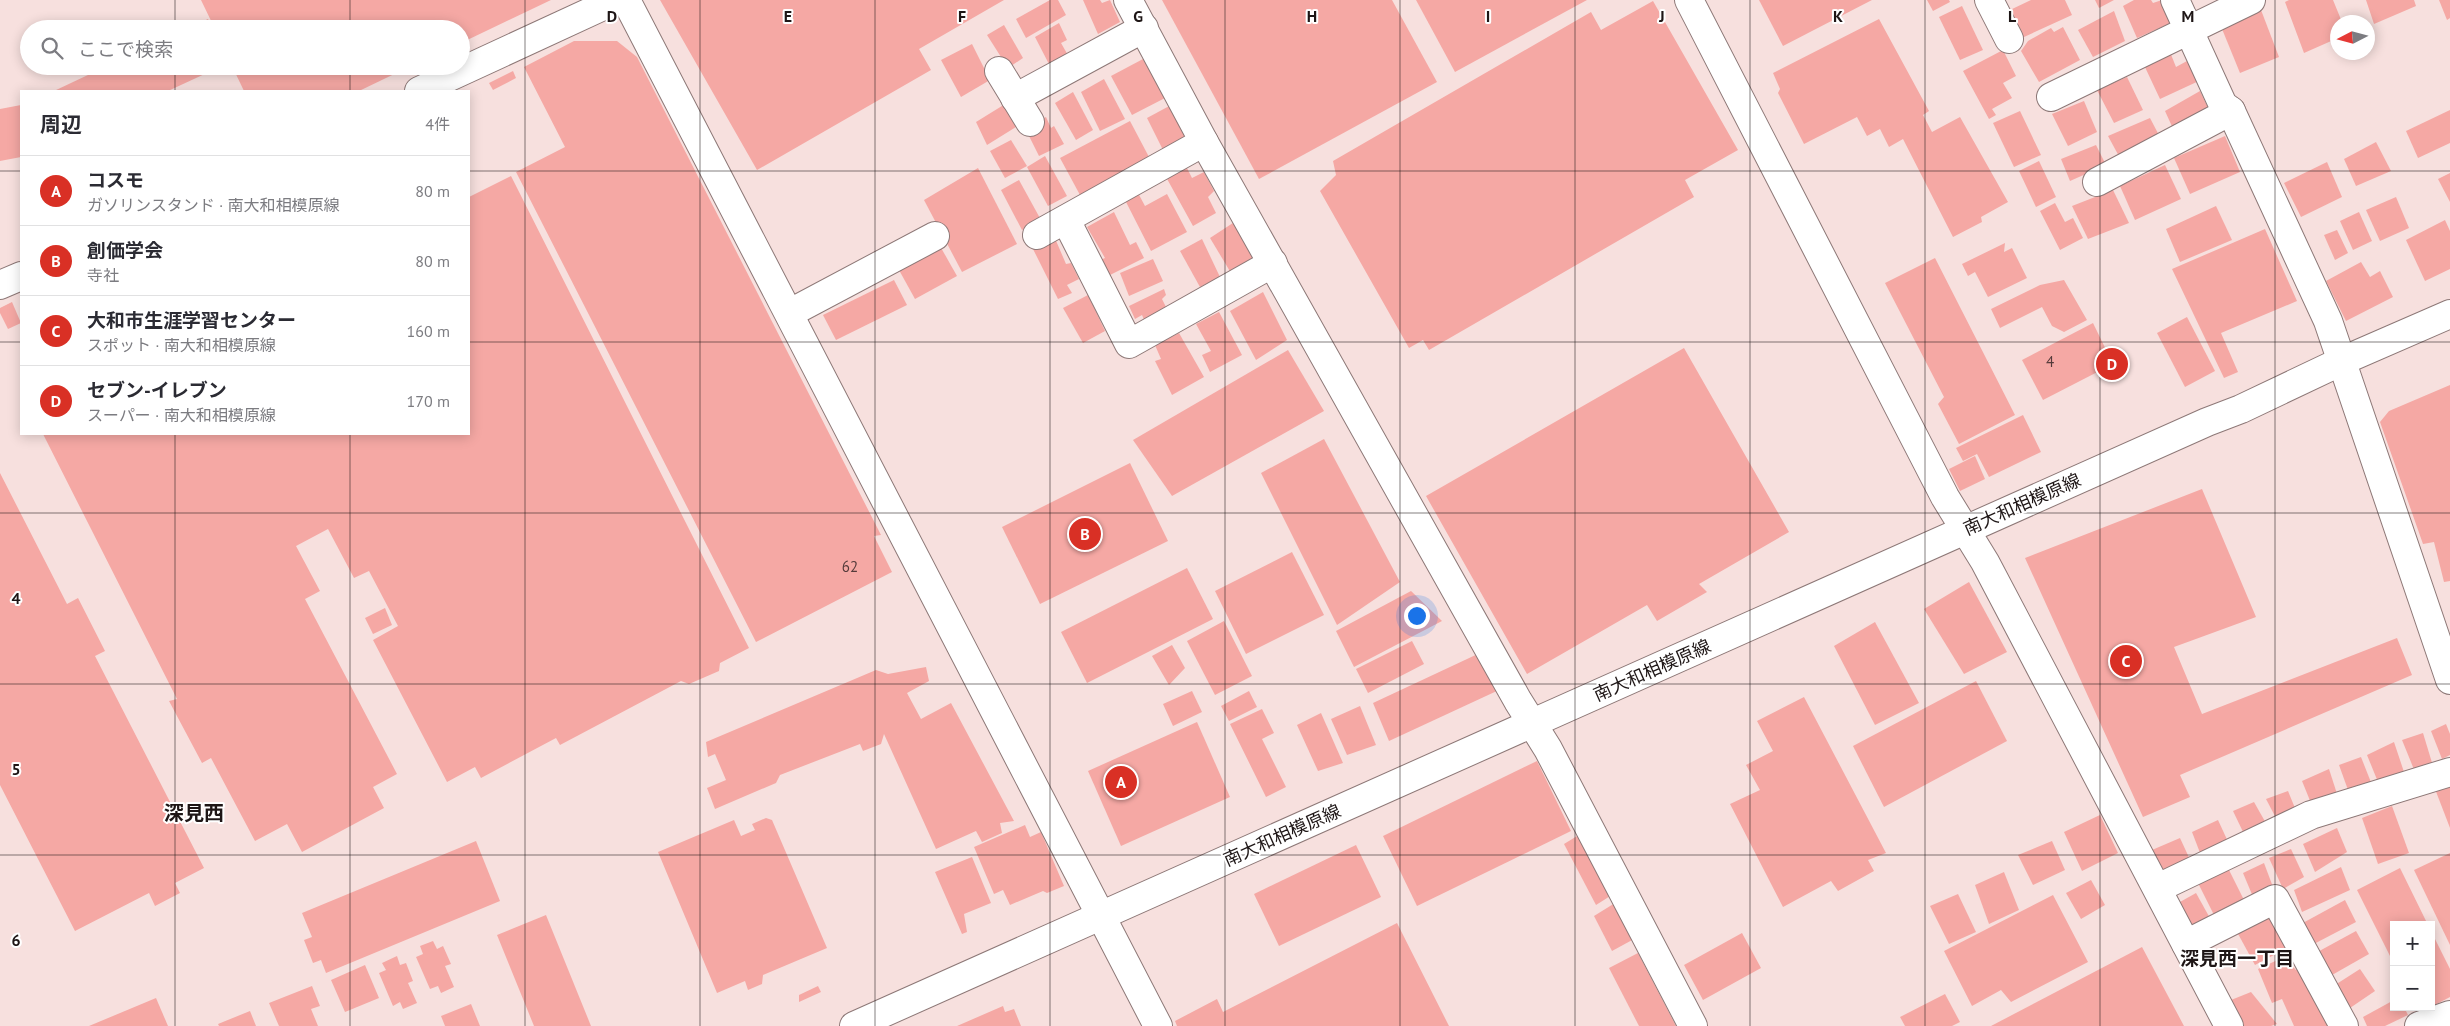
<!DOCTYPE html>
<html lang="ja">
<meta charset="utf-8">
<style>
body{margin:0;font-family:"PT Sans","Noto Sans JP",sans-serif;background:#f2f2f3;color:#2b2b33}
.controls{position:absolute;right:15px;bottom:15px;display:grid;overflow:hidden;border-radius:0px;box-shadow:0 2px 12px #0003}
.controls button{width:45px;height:45px;display:grid;place-items:center;padding:0;border:0;border-bottom:1px solid #e1e1e2;background:#fff;color:#2b2b33;font:25px sans-serif}
.compass{position:absolute;left:2330px;top:15px;width:45px;height:45px;border-radius:50%;background:#fff;box-shadow:0 2px 12px #0003;rotate:264deg}
.you{position:absolute;left:1416px;top:615px;width:18px;height:18px;margin:-12px;border:4px solid #fff;border-radius:50%;background:#1a73e8;box-shadow:0 0 0 8px #1a73e833}
.badge{display:grid;place-items:center;width:32px;height:32px;border-radius:50%;background:#d93025;color:#fff;font-size:16px;font-weight:700}
.pin{position:absolute;translate:-50% -50%;border:2px solid #fff;box-shadow:0 1px 5px #0006}
.list{margin:0;padding:0;list-style:none}
h2{display:flex;justify-content:space-between;align-items:center;height:65px;margin:0;padding:0 20px;font-size:21px}
h2 small{font-size:16px;font-weight:400;color:#7c7c81}
.list li{display:grid;grid-template-columns:32px 1fr auto;gap:15px;align-items:center;box-sizing:border-box;height:70px;padding:0 20px;border-top:1px solid #e1e1e2}
.list b{display:block;font-size:19px;white-space:nowrap}
.list p{margin:0;font-size:16px;white-space:nowrap;color:#7c7c81}
.list em{font-size:16px;font-style:normal;color:#7c7c81}
.icon{flex:none;width:28px;height:28px;fill:none;stroke:currentColor;stroke-width:2;stroke-linecap:round;stroke-linejoin:round}
.map{position:relative;flex:none;width:2450px;height:1026px;overflow:hidden}
.search{position:absolute;background:#fff;box-shadow:0 2px 12px #0003;left:20px;top:20px;width:450px;height:55px;display:flex;align-items:center;gap:12px;box-sizing:border-box;padding:0 18px;border-radius:28px;color:#7c7c81;font-size:19px}
.panel{position:absolute;background:#fff;box-shadow:0 2px 12px #0003;left:20px;top:90px;width:450px;height:345px;border-radius:0px}
.map>svg:first-child{display:block}
.building{fill:#f5a8a4}
.lines{fill:none;stroke-linecap:round;stroke-linejoin:round}
.minor-casing{stroke:#8d7877;stroke-width:30}
.minor{stroke:#fff;stroke-width:28}
.grid{fill:none;stroke:#1e1616;stroke-width:1;stroke-opacity:0.55}
.labels{text-anchor:middle;dominant-baseline:central;stroke-width:4;stroke-linejoin:round;paint-order:stroke}
.number-label{font-size:15px;fill:#543a3a}
.street-label{font-size:18px;fill:#1e1616;stroke:#fff}
.neighbourhood-label{font-size:19px;font-weight:bold;fill:#1e1616;stroke:#fff}
.quarter-label{font-size:20px;font-weight:bold;fill:#1e1616;stroke:#fff}
.grid-label{font-size:16px;text-anchor:middle;font-weight:bold;fill:#1e1616;stroke:#fff;stroke-width:4;stroke-linejoin:round;paint-order:stroke}
</style>
<div class="map">
<svg width="2450" height="1026" viewBox="0 0 2450 1026">
<rect width="100%" height="100%" fill="#f7e0de"/>
<g class="building">
<path d="M201,0H551L461,43V29H215Z"/>
<path d="M660,0H1004L919,49L931,70L757,170Z"/>
<path d="M1050,0H1058L1066,15L1026,38L1016,19Z"/>
<path d="M1083,0H1100L1102,3L1110,0L1120,22L1098,34Z"/>
<path d="M1162,0H1392L1437,82L1259,179Z"/>
<path d="M1416,0H1587L1455,72Z"/>
<path d="M1759,0H1872L1783,46Z"/>
<path d="M1927,0H1949L1950,2L1933,11Z"/>
<path d="M2031,0H2065L2072,15L2013,42L2006,27L2016,22L2010,10Z"/>
<path d="M2095,0H2114L2099,8Z"/>
<path d="M2134,0H2151L2153,3L2162,0L2173,22L2137,38L2123,6Z"/>
<path d="M2289,0H2333L2342,22H2338V38L2304,53L2285,2Z"/>
<path d="M2366,0H2414L2416,6L2374,24Z"/>
<path d="M2439,0H2450V18L2447,20Z"/>
<path d="M1653,1L1738,150L1685,180L1694,197L1429,350L1423,340L1409,348L1320,191L1336,175L1333,161L1591,12L1601,30Z"/>
<path d="M1962,6L1983,50L1960,60L1939,17Z"/>
<path d="M2261,10L2279,57L2240,73L2220,24Z"/>
<path d="M2114,11L2125,41L2093,57L2078,30Z"/>
<path d="M208,19L212,29H187Z"/>
<path d="M1879,19L1929,111L1923,115L1932,132L1960,117L2008,202L1981,217L1982,222L1953,237L1903,139L1889,147L1880,129L1867,136L1857,117L1804,144L1778,93L1780,89L1773,73Z"/>
<path d="M1059,23L1067,40L1061,43L1069,57L1051,68L1035,37Z"/>
<path d="M1004,25L1023,58L1008,68L987,35Z"/>
<path d="M2063,27L2080,60L2039,82L2021,51L2028,41L2051,28L2054,32Z"/>
<path d="M574,41H617L637,57L881,535L874,536L892,572L756,642L516,172L565,147L524,67Z"/>
<path d="M972,44L990,80L961,97L941,60Z"/>
<path d="M2003,50L2016,76L2003,83L2012,98L1992,109L1996,115L1989,119L1963,71Z"/>
<path d="M2170,52L2176,67L2187,61L2201,80L2160,99L2144,65Z"/>
<path d="M1143,59L1165,98L1132,115L1111,76Z"/>
<path d="M107,66H222L168,91H54Z"/>
<path d="M232,66H411L359,91H244Z"/>
<path d="M513,71L516,78L493,90L489,83Z"/>
<path d="M2127,77L2143,110L2114,123L2097,90Z"/>
<path d="M1104,79L1125,119L1100,131L1081,92Z"/>
<path d="M2200,91L2212,116L2175,133L2165,111Z"/>
<path d="M1073,92L1093,130L1076,140L1055,103Z"/>
<path d="M1010,101L1021,124L987,145L976,122Z"/>
<path d="M2084,101L2097,132L2068,146L2052,114Z"/>
<path d="M1173,104L1190,137L1163,150L1147,118Z"/>
<path d="M21,105V157L0,161V109Z"/>
<path d="M2450,110V143L2418,158L2406,131Z"/>
<path d="M2020,111L2041,155L2014,167L1993,123Z"/>
<path d="M1046,117L1051,128L1054,126L1064,144L1039,156L1028,134L1029,126Z"/>
<path d="M2150,118L2162,141L2121,160L2108,136Z"/>
<path d="M1130,121L1149,157L1080,195L1060,158Z"/>
<path d="M2225,136L2240,172L2190,194L2174,158Z"/>
<path d="M1011,140L1027,166L1005,178L990,151Z"/>
<path d="M2376,142L2391,171L2356,186L2344,159Z"/>
<path d="M2096,145L2106,165L2070,181L2061,159Z"/>
<path d="M1045,156L1067,196L1048,206L1027,167Z"/>
<path d="M2039,161L2056,197L2036,207L2019,171Z"/>
<path d="M2327,162L2342,197L2301,217L2284,183Z"/>
<path d="M2165,165L2181,199L2135,220L2120,186Z"/>
<path d="M1186,166L1192,178L1204,172L1214,191L1208,197L1216,213L1193,226L1166,177Z"/>
<path d="M978,168L1017,244L962,272L924,200Z"/>
<path d="M2450,173V202L2438,179Z"/>
<path d="M511,176L749,648L720,663L719,671L689,684L681,681L560,745L556,738L481,778L475,767L447,782L373,640L398,626L369,571L354,578L328,529L296,546L320,591L305,599L397,774L373,787L384,808L302,852L287,824L255,841L211,758L202,763L169,701L177,699L43,434H469V197Z"/>
<path d="M1019,180L1041,220L1022,230L1001,190Z"/>
<path d="M2113,190L2129,223L2088,239L2072,206Z"/>
<path d="M1138,193L1145,206L1167,194L1187,232L1151,251L1125,200Z"/>
<path d="M2396,197L2409,228L2380,241L2366,210Z"/>
<path d="M2055,203L2065,222L2073,218L2083,238L2060,250L2040,211Z"/>
<path d="M2216,206L2232,240L2180,262L2166,229Z"/>
<path d="M1114,212L1130,245L1136,242L1144,258L1106,277L1098,261L1105,258L1087,227Z"/>
<path d="M2359,212L2372,241L2353,250L2340,221Z"/>
<path d="M2445,220L2450,231V269L2425,281L2406,240Z"/>
<path d="M1236,221L1259,265L1234,278L1210,238Z"/>
<path d="M2265,229L2297,301L2221,333L2238,372L2224,378L2172,269Z"/>
<path d="M2337,230L2348,253L2335,260L2324,235Z"/>
<path d="M1054,236L1066,264L1071,263L1079,279L1067,285L1072,293L1058,299L1033,249Z"/>
<path d="M1202,239L1220,277L1200,287L1180,251Z"/>
<path d="M2005,243L2004,252L2012,248L2027,278L1988,297L1975,272L1968,276L1962,264Z"/>
<path d="M940,246L957,276L915,299L899,270Z"/>
<path d="M1935,258L2015,415L1959,444L1938,404L1944,397L1885,283Z"/>
<path d="M1153,259L1163,281L1129,296L1120,273Z"/>
<path d="M2361,262L2370,277L2380,271L2393,297L2346,321L2326,281Z"/>
<path d="M894,280L907,305L836,340L823,315Z"/>
<path d="M2064,280L2087,320L2064,332L2052,326L2042,307L2000,328L1991,309L2040,285Z"/>
<path d="M1164,289L1166,295L1162,299L1168,311L1145,322L1142,315L1135,319L1129,306Z"/>
<path d="M1263,292L1287,340L1256,360L1230,311Z"/>
<path d="M1088,295L1105,331L1083,343L1063,308Z"/>
<path d="M12,302L21,323L8,329L0,313V308Z"/>
<path d="M1219,312L1242,355L1210,372L1202,355L1211,351L1196,324Z"/>
<path d="M2187,317L2215,371L2185,387L2157,333Z"/>
<path d="M2093,323L2113,364L2043,400L2022,360Z"/>
<path d="M1179,333L1204,377L1172,395L1155,361L1161,359L1155,345Z"/>
<path d="M1684,348L1789,532L1699,584L1707,592L1657,621L1647,605L1527,674L1426,496Z"/>
<path d="M1288,350L1324,411L1172,496L1133,440Z"/>
<path d="M2450,385V581L2444,582L2434,542L2423,544L2380,422L2389,411Z"/>
<path d="M2023,415L2041,452L1989,477L1977,454L1963,461L1956,448Z"/>
<path d="M1324,439L1400,582L1337,625L1261,473Z"/>
<path d="M1975,456L1985,479L1960,491L1949,469Z"/>
<path d="M1130,463L1168,541L1040,604L1002,527Z"/>
<path d="M0,473L67,604L78,598L105,651L95,656L204,868L175,883L180,893L155,906L149,893L75,931L0,785Z"/>
<path d="M2202,489L2256,617L2174,647L2202,714L2397,638L2412,675L2180,775L2190,797L2143,817L2025,558Z"/>
<path d="M1292,552L1324,615L1246,654L1215,591Z"/>
<path d="M1187,568L1213,619L1087,683L1061,632Z"/>
<path d="M1969,582L2007,652L1964,674L1924,609Z"/>
<path d="M1411,591L1442,621L1354,667L1336,631Z"/>
<path d="M385,608L392,625L373,634L365,618Z"/>
<path d="M1224,621L1252,676L1215,695L1187,641Z"/>
<path d="M1875,622L1919,703L1875,725L1834,646Z"/>
<path d="M1412,641L1424,664L1368,693L1356,669Z"/>
<path d="M1172,645L1185,668L1169,685L1152,656Z"/>
<path d="M1482,652L1499,690L1389,741L1373,703Z"/>
<path d="M926,667L929,681L907,693L921,719L951,703L1014,821L1000,823L1002,833L982,842L976,831L936,849L884,734L881,744L863,751L860,744L780,775L776,783L715,809L707,788L726,780L715,754L708,757L706,742L876,670L888,674Z"/>
<path d="M1976,681L2007,741L1884,807L1853,746Z"/>
<path d="M1192,691L1202,712L1173,726L1163,704Z"/>
<path d="M1249,691L1257,707L1229,721L1221,706Z"/>
<path d="M1804,697L1886,853L1868,860L1874,871L1838,891L1831,881L1783,907L1730,804L1760,790L1746,765L1773,751L1757,721Z"/>
<path d="M1360,706L1376,745L1347,755L1331,719Z"/>
<path d="M1262,709L1274,733L1262,739L1286,787L1266,797L1230,724Z"/>
<path d="M1321,713L1343,763L1318,771L1297,725Z"/>
<path d="M1197,722L1230,797L1121,846L1088,771Z"/>
<path d="M2446,724L2450,734V755L2442,759L2431,731Z"/>
<path d="M2423,733L2433,766L2415,772L2402,740Z"/>
<path d="M2394,742L2404,772L2378,782L2367,755Z"/>
<path d="M2361,757L2376,795L2352,801L2339,765Z"/>
<path d="M1537,761L1571,831L1417,906L1383,836Z"/>
<path d="M2329,769L2339,800L2313,808L2302,781Z"/>
<path d="M2450,784V828L2435,789Z"/>
<path d="M2288,791L2297,813L2277,820L2266,799Z"/>
<path d="M2254,802L2267,825L2245,836L2233,811Z"/>
<path d="M2392,806L2409,853L2378,864L2362,818Z"/>
<path d="M2100,815L2118,853L2082,871L2064,832Z"/>
<path d="M766,818L772,820L827,948L763,975L762,984L748,990L745,981L717,993L658,852L734,820L741,836L755,830L752,824Z"/>
<path d="M2218,820L2230,846L2202,858L2192,832Z"/>
<path d="M1025,825L1030,837L1041,832L1064,886L1047,893L1043,891L1010,905L1003,890L994,894L974,847Z"/>
<path d="M2337,828L2347,852L2315,872L2303,844Z"/>
<path d="M1582,833L1615,893L1596,905L1564,844Z"/>
<path d="M2180,838L2192,864L2166,876L2152,850Z"/>
<path d="M476,841L500,901L326,973L321,960L313,963L304,940L312,937L302,913Z"/>
<path d="M2052,841L2065,870L2033,885L2018,855Z"/>
<path d="M1356,845L1381,897L1279,946L1254,894Z"/>
<path d="M2291,849L2304,877L2283,889L2269,858Z"/>
<path d="M2450,853V945L2414,870Z"/>
<path d="M972,857L991,903L964,914L967,932L962,934L935,872Z"/>
<path d="M2264,863L2276,895L2256,904L2243,873Z"/>
<path d="M2341,867L2350,890L2302,912L2294,890Z"/>
<path d="M2228,868L2246,904L2216,919L2198,883Z"/>
<path d="M2400,868L2428,925H2394V964L2357,890Z"/>
<path d="M2004,872L2019,910L1989,924L1975,885Z"/>
<path d="M2091,880L2105,905L2081,919L2066,893Z"/>
<path d="M2196,893L2211,920L2193,930L2180,902Z"/>
<path d="M1958,894L1976,932L1949,944L1930,906Z"/>
<path d="M2053,895L2088,962L2011,1002L2001,990L1972,1006L1944,951Z"/>
<path d="M2345,900L2356,922L2312,945L2301,924Z"/>
<path d="M1615,903L1634,939L1612,951L1594,916Z"/>
<path d="M546,915L591,1026H534L497,935Z"/>
<path d="M2270,915L2287,948L2255,965L2237,932Z"/>
<path d="M1397,923L1449,1026H1177L1175,1021L1217,999L1223,1012Z"/>
<path d="M2356,931L2369,954L2325,979L2312,955Z"/>
<path d="M2431,931L2450,969V997L2431,1007Z"/>
<path d="M1742,933L1761,968L1703,1000L1684,965Z"/>
<path d="M433,941L437,949L443,946L451,964L445,966L454,987L441,993L438,986L430,989L416,957L423,954L420,946Z"/>
<path d="M2142,947L2184,1026H1991Z"/>
<path d="M1638,953L1676,1026H1639L1609,968Z"/>
<path d="M397,956L400,965L406,963L413,981L408,983L417,1003L403,1009L400,1002L393,1006L379,973L386,970L382,963Z"/>
<path d="M2284,957L2296,970L2305,965L2332,1026H2294L2282,999L2272,1003L2258,969Z"/>
<path d="M365,965L379,998L345,1012L331,980Z"/>
<path d="M2360,969L2375,991L2350,1008L2335,985Z"/>
<path d="M312,986L320,1006L311,1009L318,1026H279L269,1003Z"/>
<path d="M818,986L821,992L799,1002V995Z"/>
<path d="M2251,992L2277,1024L2271,1026H2242L2231,1000Z"/>
<path d="M1945,994L1960,1022L1952,1026H1905L1900,1017Z"/>
<path d="M156,998L168,1026H89Z"/>
<path d="M2394,1000V1007H2404L2408,1015L2385,1026H2367L2363,1017Z"/>
<path d="M471,1004L480,1026H445L441,1016Z"/>
<path d="M1003,1006L1005,1012L1014,1009L1021,1026H957Z"/>
<path d="M250,1011L256,1026H219L218,1024Z"/>
</g>
<g class="lines">
<defs>
<g id="minor">
<path d="M626,0L1158,1026"/>
<path d="M1128,0L1204,142L1518,701L1548,749L1693,1026"/>
<path d="M1689,0L1945,497L1985,562L2229,1026"/>
<path d="M1989,0L2009,39"/>
<path d="M2175,0L2223,105L2231,111L2328,321L2450,680"/>
<path d="M999,71L1030,122"/>
<path d="M419,91L616,0"/>
<path d="M2051,97L2251,0"/>
<path d="M1015,98L1144,28"/>
<path d="M2097,182L2231,111"/>
<path d="M1066,220L1129,344L1273,263"/>
<path d="M1037,235L1204,142"/>
<path d="M0,285L21,276"/>
<path d="M790,313L935,236"/>
<path d="M2158,888L2311,815L2450,772"/>
<path d="M2186,944L2275,899L2344,1026"/>
<path d="M854,1026L2207,422L2241,409L2342,361L2450,314"/>
<path d="M2419,1026L2450,1015"/>
</g>
</defs>
<use href="#minor" class="minor-casing"/>
<use href="#minor" class="minor"/>
</g>
<path class="grid" d="M175,0V29M350,0V29M525,0V1026M700,0V1026M875,0V1026M1050,0V1026M1225,0V1026M1400,0V1026M1575,0V1026M1750,0V1026M1925,0V1026M2100,0V1026M2275,0V1026M175,66V91M350,66V91M0,171H21M469,171H2450M0,342H21M469,342H2450M175,434V1026M350,434V1026M0,513H2450M0,684H2450M0,855H2450"/>
<g class="labels">
<g class="number-label">
<text x="2050" y="361">4</text>
<text x="850" y="566">62</text>
</g>
<g class="street-label">
<text transform="translate(2022 504) rotate(-24)">南大和相模原線</text>
<text transform="translate(1652 670) rotate(-24)">南大和相模原線</text>
<text transform="translate(1282 835) rotate(-24)">南大和相模原線</text>
</g>
<g class="neighbourhood-label">
<text x="2237" y="958">深見西一丁目</text>
</g>
<g class="quarter-label">
<text x="194" y="813">深見西</text>
</g>
</g>
<g class="grid-label">
<text x="612" y="22">D</text>
<text x="788" y="22">E</text>
<text x="962" y="22">F</text>
<text x="1138" y="22">G</text>
<text x="1312" y="22">H</text>
<text x="1488" y="22">I</text>
<text x="1662" y="22">J</text>
<text x="1838" y="22">K</text>
<text x="2012" y="22">L</text>
<text x="2188" y="22">M</text>
<text x="16" y="604">4</text>
<text x="16" y="775">5</text>
<text x="16" y="946">6</text>
</g>
</svg>
<div class="controls">
<button>+</button>
<button>−</button>
</div>
<svg class="compass" viewBox="-18 -18 36 36"><path d="M0-13l5 13h-10z" fill="#e53935"/><path d="M0 13l5-13h-10z" fill="#7c7c81"/></svg>
<div class="you"></div>
<div class="pin badge" style="left:1121px;top:782px">A</div>
<div class="pin badge" style="left:1085px;top:534px">B</div>
<div class="pin badge" style="left:2126px;top:661px">C</div>
<div class="pin badge" style="left:2112px;top:364px">D</div>
<div class="search"><svg class="icon" aria-label="search" viewBox="0 0 24 24"><circle cx="10" cy="10" r="6"/><path d="M15 15l6 6"/></svg>ここで検索</div>
<section class="panel">
<h2>周辺<small>4件</small></h2>
<ul class="list">
<li><span class="badge">A</span><div><b>コスモ</b><p>ガソリンスタンド · 南大和相模原線</p></div><em>80 m</em></li>
<li><span class="badge">B</span><div><b>創価学会</b><p>寺社</p></div><em>80 m</em></li>
<li><span class="badge">C</span><div><b>大和市生涯学習センター</b><p>スポット · 南大和相模原線</p></div><em>160 m</em></li>
<li><span class="badge">D</span><div><b>セブン-イレブン</b><p>スーパー · 南大和相模原線</p></div><em>170 m</em></li>
</ul>
</section>
</div>
